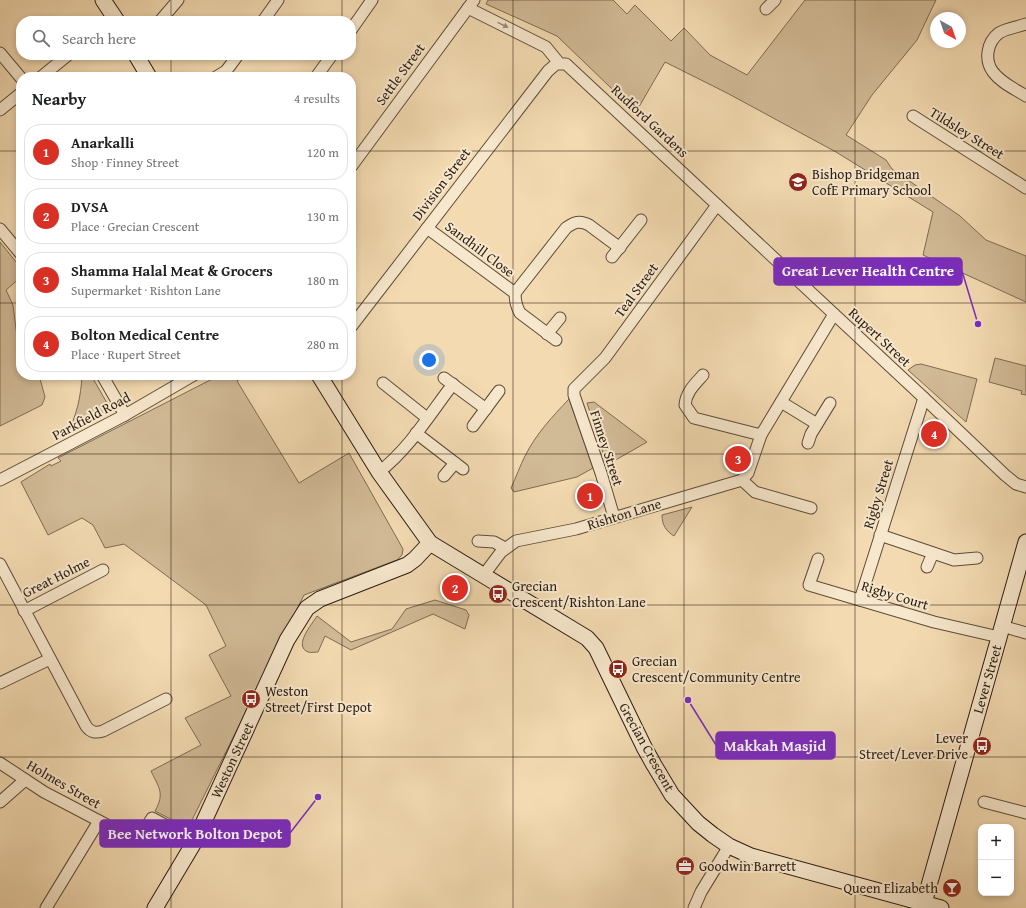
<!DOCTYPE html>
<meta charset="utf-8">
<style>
body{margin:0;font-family:"Gentium Book Plus",serif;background:#f2f2f2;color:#202124}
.controls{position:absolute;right:12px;bottom:12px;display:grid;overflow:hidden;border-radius:8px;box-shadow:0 2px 6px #0003}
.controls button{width:36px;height:36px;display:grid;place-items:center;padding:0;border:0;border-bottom:1px solid #e0e0e0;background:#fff;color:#202124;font:20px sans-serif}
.compass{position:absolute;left:930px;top:12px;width:36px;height:36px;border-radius:50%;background:#fff;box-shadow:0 2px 6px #0003;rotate:140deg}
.you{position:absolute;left:429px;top:360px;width:14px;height:14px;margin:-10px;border:3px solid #fff;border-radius:50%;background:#1a73e8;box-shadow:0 0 0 6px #1a73e833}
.badge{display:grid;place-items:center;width:26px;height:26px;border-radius:50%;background:#d93025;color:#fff;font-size:13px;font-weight:700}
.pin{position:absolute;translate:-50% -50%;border:2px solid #fff;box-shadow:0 1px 4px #0006}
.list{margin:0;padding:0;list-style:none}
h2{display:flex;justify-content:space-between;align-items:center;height:52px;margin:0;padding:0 16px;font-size:17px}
h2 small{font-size:13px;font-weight:400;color:#757577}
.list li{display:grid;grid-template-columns:26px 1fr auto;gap:12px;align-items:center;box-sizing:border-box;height:56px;margin:0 8px 8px;padding:0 8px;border:1px solid #e0e0e0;border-radius:16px}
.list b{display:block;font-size:15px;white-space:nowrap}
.list p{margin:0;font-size:13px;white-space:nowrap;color:#757577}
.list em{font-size:13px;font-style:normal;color:#757577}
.icon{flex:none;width:22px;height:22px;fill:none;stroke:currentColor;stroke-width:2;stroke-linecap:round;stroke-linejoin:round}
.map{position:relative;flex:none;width:1026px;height:908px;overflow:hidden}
.search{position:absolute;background:#fff;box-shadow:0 2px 6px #0003;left:16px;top:16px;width:340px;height:44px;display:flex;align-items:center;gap:10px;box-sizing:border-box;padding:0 14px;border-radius:16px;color:#757577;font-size:15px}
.panel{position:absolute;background:#fff;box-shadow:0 2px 6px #0003;left:16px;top:72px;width:340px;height:308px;border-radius:16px}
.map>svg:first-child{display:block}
.green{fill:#d1ba96;stroke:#7e6b54}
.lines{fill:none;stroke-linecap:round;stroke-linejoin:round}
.street-casing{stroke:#5c4c39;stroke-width:13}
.secondary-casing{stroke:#2a1c11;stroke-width:17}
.street{stroke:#f7e7cc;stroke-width:11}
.secondary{stroke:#f7e7cc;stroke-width:15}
.oneway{fill:#9b8c78}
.grid{fill:none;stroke:#2a1c11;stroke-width:1;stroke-opacity:0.55}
.labels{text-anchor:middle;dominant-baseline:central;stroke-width:4;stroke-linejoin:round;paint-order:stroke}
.street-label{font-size:14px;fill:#2a1c11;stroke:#f7e7cc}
.poi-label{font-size:14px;fill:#2a1c11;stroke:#f7e7cc;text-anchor:start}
.leader{fill:none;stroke:#7b2cbf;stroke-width:1.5}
.callout-dot{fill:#7b2cbf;stroke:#f7e7cc;stroke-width:1.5}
.callout{fill:#7b2cbf;stroke:#7b2cbf;stroke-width:1.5}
.callout-label{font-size:15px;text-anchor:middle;font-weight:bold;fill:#fff}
</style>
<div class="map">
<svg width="1026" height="908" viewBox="0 0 1026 908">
<rect width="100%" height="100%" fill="#f3dab1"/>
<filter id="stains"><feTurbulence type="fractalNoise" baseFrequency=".005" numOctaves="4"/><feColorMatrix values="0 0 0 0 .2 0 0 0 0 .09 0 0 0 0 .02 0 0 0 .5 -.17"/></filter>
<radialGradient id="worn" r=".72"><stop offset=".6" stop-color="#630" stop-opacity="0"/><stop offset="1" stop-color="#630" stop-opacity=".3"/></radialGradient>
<g class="green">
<path d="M488,0H613L627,14L635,5L671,41L684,28L710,55L747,75L805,0H936L917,40L872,95L846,135L886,160L892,169L960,216L986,240L1026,256V302L923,255L933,212L836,152L727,93L665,62L636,112L557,36L486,4Z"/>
<path d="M0,242L21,268V277L6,290L13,305L17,337L21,343V375H39L45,397L42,405L0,426Z"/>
<path d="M995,358L1026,366V395L1021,394L1022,391L989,382Z"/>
<path d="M921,364L977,379L966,422L908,370L915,365Z"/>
<path d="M82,375H91L111,410L66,435C77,416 81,396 82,375Z"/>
<path d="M220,375H247L237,381L299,483L349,453L403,549L402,555L397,560L304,595L188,828L155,811C165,793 159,788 151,771L201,745L185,718L231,696L209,655L226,646L206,605L124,544L105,548L93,525L82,518L48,535L21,482L50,464L51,466L61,461L58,458Z"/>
<path d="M569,399L593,468L577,477L514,492L511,488C516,477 520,466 525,456C536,434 552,417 569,399Z"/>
<path d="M594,402L647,442L607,465L587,403Z"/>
<path d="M692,507L674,536C666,531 662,525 662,515Z"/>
<path d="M435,600L466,610L469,615L465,629L433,614L351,650L325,636L318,652C315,652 311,653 308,652C293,646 312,624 317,616L351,642L392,629L406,609Z"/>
</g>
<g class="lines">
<defs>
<g id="street">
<path d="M468,8L546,47L559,63"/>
<path d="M766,9L775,0"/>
<path d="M160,21L178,0"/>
<path d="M263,21L278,0"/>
<path d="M1026,24C1018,27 1007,28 999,33C987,42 984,60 993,72C1001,83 1015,89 1026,96"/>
<path d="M351,30L372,0"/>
<path d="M0,53L21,78"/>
<path d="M41,77L68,55"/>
<path d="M216,77L226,71L238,55"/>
<path d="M316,77L332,55"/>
<path d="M0,110L21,93"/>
<path d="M913,116L1026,188"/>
<path d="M351,167L474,0"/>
<path d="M427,228L515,293L566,228C574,222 580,220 589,225L620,248"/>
<path d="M0,229L21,254"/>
<path d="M612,257L641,220"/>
<path d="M515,293C515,301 516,306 520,313L556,340"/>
<path d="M351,327L548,71L556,64H566L924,398L1005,475L1016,484L1026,487"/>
<path d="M547,334L560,318"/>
<path d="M102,375L125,415"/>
<path d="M703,375C695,384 686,392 685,405L694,418L761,435"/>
<path d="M444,378L486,409"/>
<path d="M383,383L427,418"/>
<path d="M781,402L817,424"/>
<path d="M473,426L499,391"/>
<path d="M416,433L463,469"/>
<path d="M808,443L811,434L830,403"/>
<path d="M379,472C409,449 430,414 453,384"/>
<path d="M444,476L455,463"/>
<path d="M0,480L125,415L194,375"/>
<path d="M742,480L755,492L811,508"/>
<path d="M614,517L601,473L574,395V389L605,358L717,205"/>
<path d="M880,535L954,560L977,558"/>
<path d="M478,541L494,542L505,548"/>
<path d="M818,559L809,585L934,622L999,637"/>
<path d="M0,564L86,726C91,733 96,733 103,731L166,699"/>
<path d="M927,567L933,553"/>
<path d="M483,576L501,552L516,541L576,529L742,480L748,473L761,435L834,314"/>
<path d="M860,600L924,398"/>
<path d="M24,611L103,570"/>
<path d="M1002,626L1026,633"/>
<path d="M0,683L50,659"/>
<path d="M0,763L44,792L126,835C142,835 144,831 152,818L195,841"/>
<path d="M0,802L25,780"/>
<path d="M984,802L1026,813"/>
<path d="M46,908L99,821"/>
<path d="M694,908L701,892L729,846"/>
</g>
<g id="secondary">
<path d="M103,0L117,21"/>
<path d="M136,55L149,77"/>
<path d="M319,375L379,472L430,543L587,638L596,648L644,747L654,765L672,795L698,823L713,835L729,846L751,856L941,908"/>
<path d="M924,903L1026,542"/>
<path d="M155,908L195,841L287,640L307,608L320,599L407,565L415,559L430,543"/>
</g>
</defs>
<use href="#street" class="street-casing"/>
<use href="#secondary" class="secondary-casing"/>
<use href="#street" class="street"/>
<use href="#secondary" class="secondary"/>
</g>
<defs><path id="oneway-solid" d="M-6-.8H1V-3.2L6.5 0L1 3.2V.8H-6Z"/></defs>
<use class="oneway" href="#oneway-solid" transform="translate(503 25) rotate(26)"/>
<path class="grid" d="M171,0V21M342,0V21M513,0V908M684,0V908M855,0V908M171,55V77M342,55V77M0,151H21M351,151H1026M0,303H21M351,303H1026M171,375V908M342,375V908M0,454H1026M0,605H1026M0,757H1026"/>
<defs>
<symbol id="school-disc" viewBox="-11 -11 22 22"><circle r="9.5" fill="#8f2418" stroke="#f7e7cc"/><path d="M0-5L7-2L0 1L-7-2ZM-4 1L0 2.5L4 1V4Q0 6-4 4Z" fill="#fff"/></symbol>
<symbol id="bus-disc" viewBox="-11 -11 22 22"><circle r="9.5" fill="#8f2418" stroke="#f7e7cc"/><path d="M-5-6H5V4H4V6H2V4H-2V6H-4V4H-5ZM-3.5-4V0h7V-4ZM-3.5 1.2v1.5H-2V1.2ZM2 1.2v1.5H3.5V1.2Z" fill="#fff"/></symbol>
<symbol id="office-disc" viewBox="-11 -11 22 22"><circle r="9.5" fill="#8f2418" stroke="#f7e7cc"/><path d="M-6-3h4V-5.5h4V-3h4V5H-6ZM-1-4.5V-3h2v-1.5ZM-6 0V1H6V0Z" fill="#fff"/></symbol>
<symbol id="bar-disc" viewBox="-11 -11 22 22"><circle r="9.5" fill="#8f2418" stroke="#f7e7cc"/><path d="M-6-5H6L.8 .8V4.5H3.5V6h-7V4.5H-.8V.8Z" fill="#fff"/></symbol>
</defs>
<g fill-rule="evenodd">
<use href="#school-disc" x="787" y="171" width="22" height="22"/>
<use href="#bus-disc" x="487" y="583" width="22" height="22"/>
<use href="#bus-disc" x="607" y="658" width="22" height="22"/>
<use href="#bus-disc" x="240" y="688" width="22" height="22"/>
<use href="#bus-disc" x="971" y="735" width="22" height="22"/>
<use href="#office-disc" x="674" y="855" width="22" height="22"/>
<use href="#bar-disc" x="941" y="877" width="22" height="22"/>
</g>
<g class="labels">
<g class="street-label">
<text transform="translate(400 74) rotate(-54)">Settle Street</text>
<text transform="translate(650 121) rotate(43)">Rudford Gardens</text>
<text transform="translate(967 133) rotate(32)">Tildsley Street</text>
<text transform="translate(441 184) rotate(-53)">Division Street</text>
<text transform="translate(480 249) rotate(37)">Sandhill Close</text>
<text transform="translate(636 290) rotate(-54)">Teal Street</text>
<text transform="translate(880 337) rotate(43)">Rupert Street</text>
<text transform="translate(91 416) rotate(-28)">Parkfield Road</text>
<text transform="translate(607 448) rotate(72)">Finney Street</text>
<text transform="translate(878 494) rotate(-73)">Rigby Street</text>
<text transform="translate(624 514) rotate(-17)">Rishton Lane</text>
<text transform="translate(56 577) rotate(-27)">Great Holme</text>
<text transform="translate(895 595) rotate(17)">Rigby Court</text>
<text transform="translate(987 679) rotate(-74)">Lever Street</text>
<text transform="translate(647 747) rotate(61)">Grecian Crescent</text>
<text transform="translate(232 760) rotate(-65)">Weston Street</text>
<text transform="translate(64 784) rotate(30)">Holmes Street</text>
</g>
<g class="poi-label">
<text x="812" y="174">Bishop Bridgeman<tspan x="812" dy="16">CofE Primary School</tspan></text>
<text x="512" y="586">Grecian<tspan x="512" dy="16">Crescent/Rishton Lane</tspan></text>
<text x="632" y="661">Grecian<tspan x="632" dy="16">Crescent/Community Centre</tspan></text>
<text x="265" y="691">Weston<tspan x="265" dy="16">Street/First Depot</tspan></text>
<text x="968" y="738" text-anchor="end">Lever<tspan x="968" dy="16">Street/Lever Drive</tspan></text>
<text x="699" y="866">Goodwin Barrett</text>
<text x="938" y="888" text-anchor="end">Queen Elizabeth</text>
</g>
</g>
<path class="leader" d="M978 324L962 271M688 700L716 745M318 797L290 833"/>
<g class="callout-dot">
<circle cx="978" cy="324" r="4"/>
<circle cx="688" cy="700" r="4"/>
<circle cx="318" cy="797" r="4"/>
</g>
<g class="callout">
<rect x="774" y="258" width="188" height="27" rx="4"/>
<rect x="716" y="732" width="119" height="27" rx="4"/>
<rect x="100" y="820" width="190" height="27" rx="4"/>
</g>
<g class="callout-label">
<text x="868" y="276">Great Lever Health Centre</text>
<text x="775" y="751">Makkah Masjid</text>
<text x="195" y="839">Bee Network Bolton Depot</text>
</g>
<rect width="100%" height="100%" filter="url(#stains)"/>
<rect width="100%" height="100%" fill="url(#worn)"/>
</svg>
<div class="controls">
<button>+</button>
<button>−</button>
</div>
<svg class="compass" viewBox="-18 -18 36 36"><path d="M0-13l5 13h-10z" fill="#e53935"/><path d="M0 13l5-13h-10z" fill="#757577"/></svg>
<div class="you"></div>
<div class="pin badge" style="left:590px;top:496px">1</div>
<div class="pin badge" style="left:455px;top:588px">2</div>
<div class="pin badge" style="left:738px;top:459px">3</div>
<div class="pin badge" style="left:934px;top:434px">4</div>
<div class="search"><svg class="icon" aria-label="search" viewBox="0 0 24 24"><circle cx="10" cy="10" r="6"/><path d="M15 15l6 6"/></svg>Search here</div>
<section class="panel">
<h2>Nearby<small>4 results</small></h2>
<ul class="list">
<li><span class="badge">1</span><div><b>Anarkalli</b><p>Shop · Finney Street</p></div><em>120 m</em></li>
<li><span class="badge">2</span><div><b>DVSA</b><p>Place · Grecian Crescent</p></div><em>130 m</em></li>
<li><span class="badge">3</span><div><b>Shamma Halal Meat &amp; Grocers</b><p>Supermarket · Rishton Lane</p></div><em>180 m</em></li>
<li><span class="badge">4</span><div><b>Bolton Medical Centre</b><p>Place · Rupert Street</p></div><em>280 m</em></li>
</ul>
</section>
</div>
